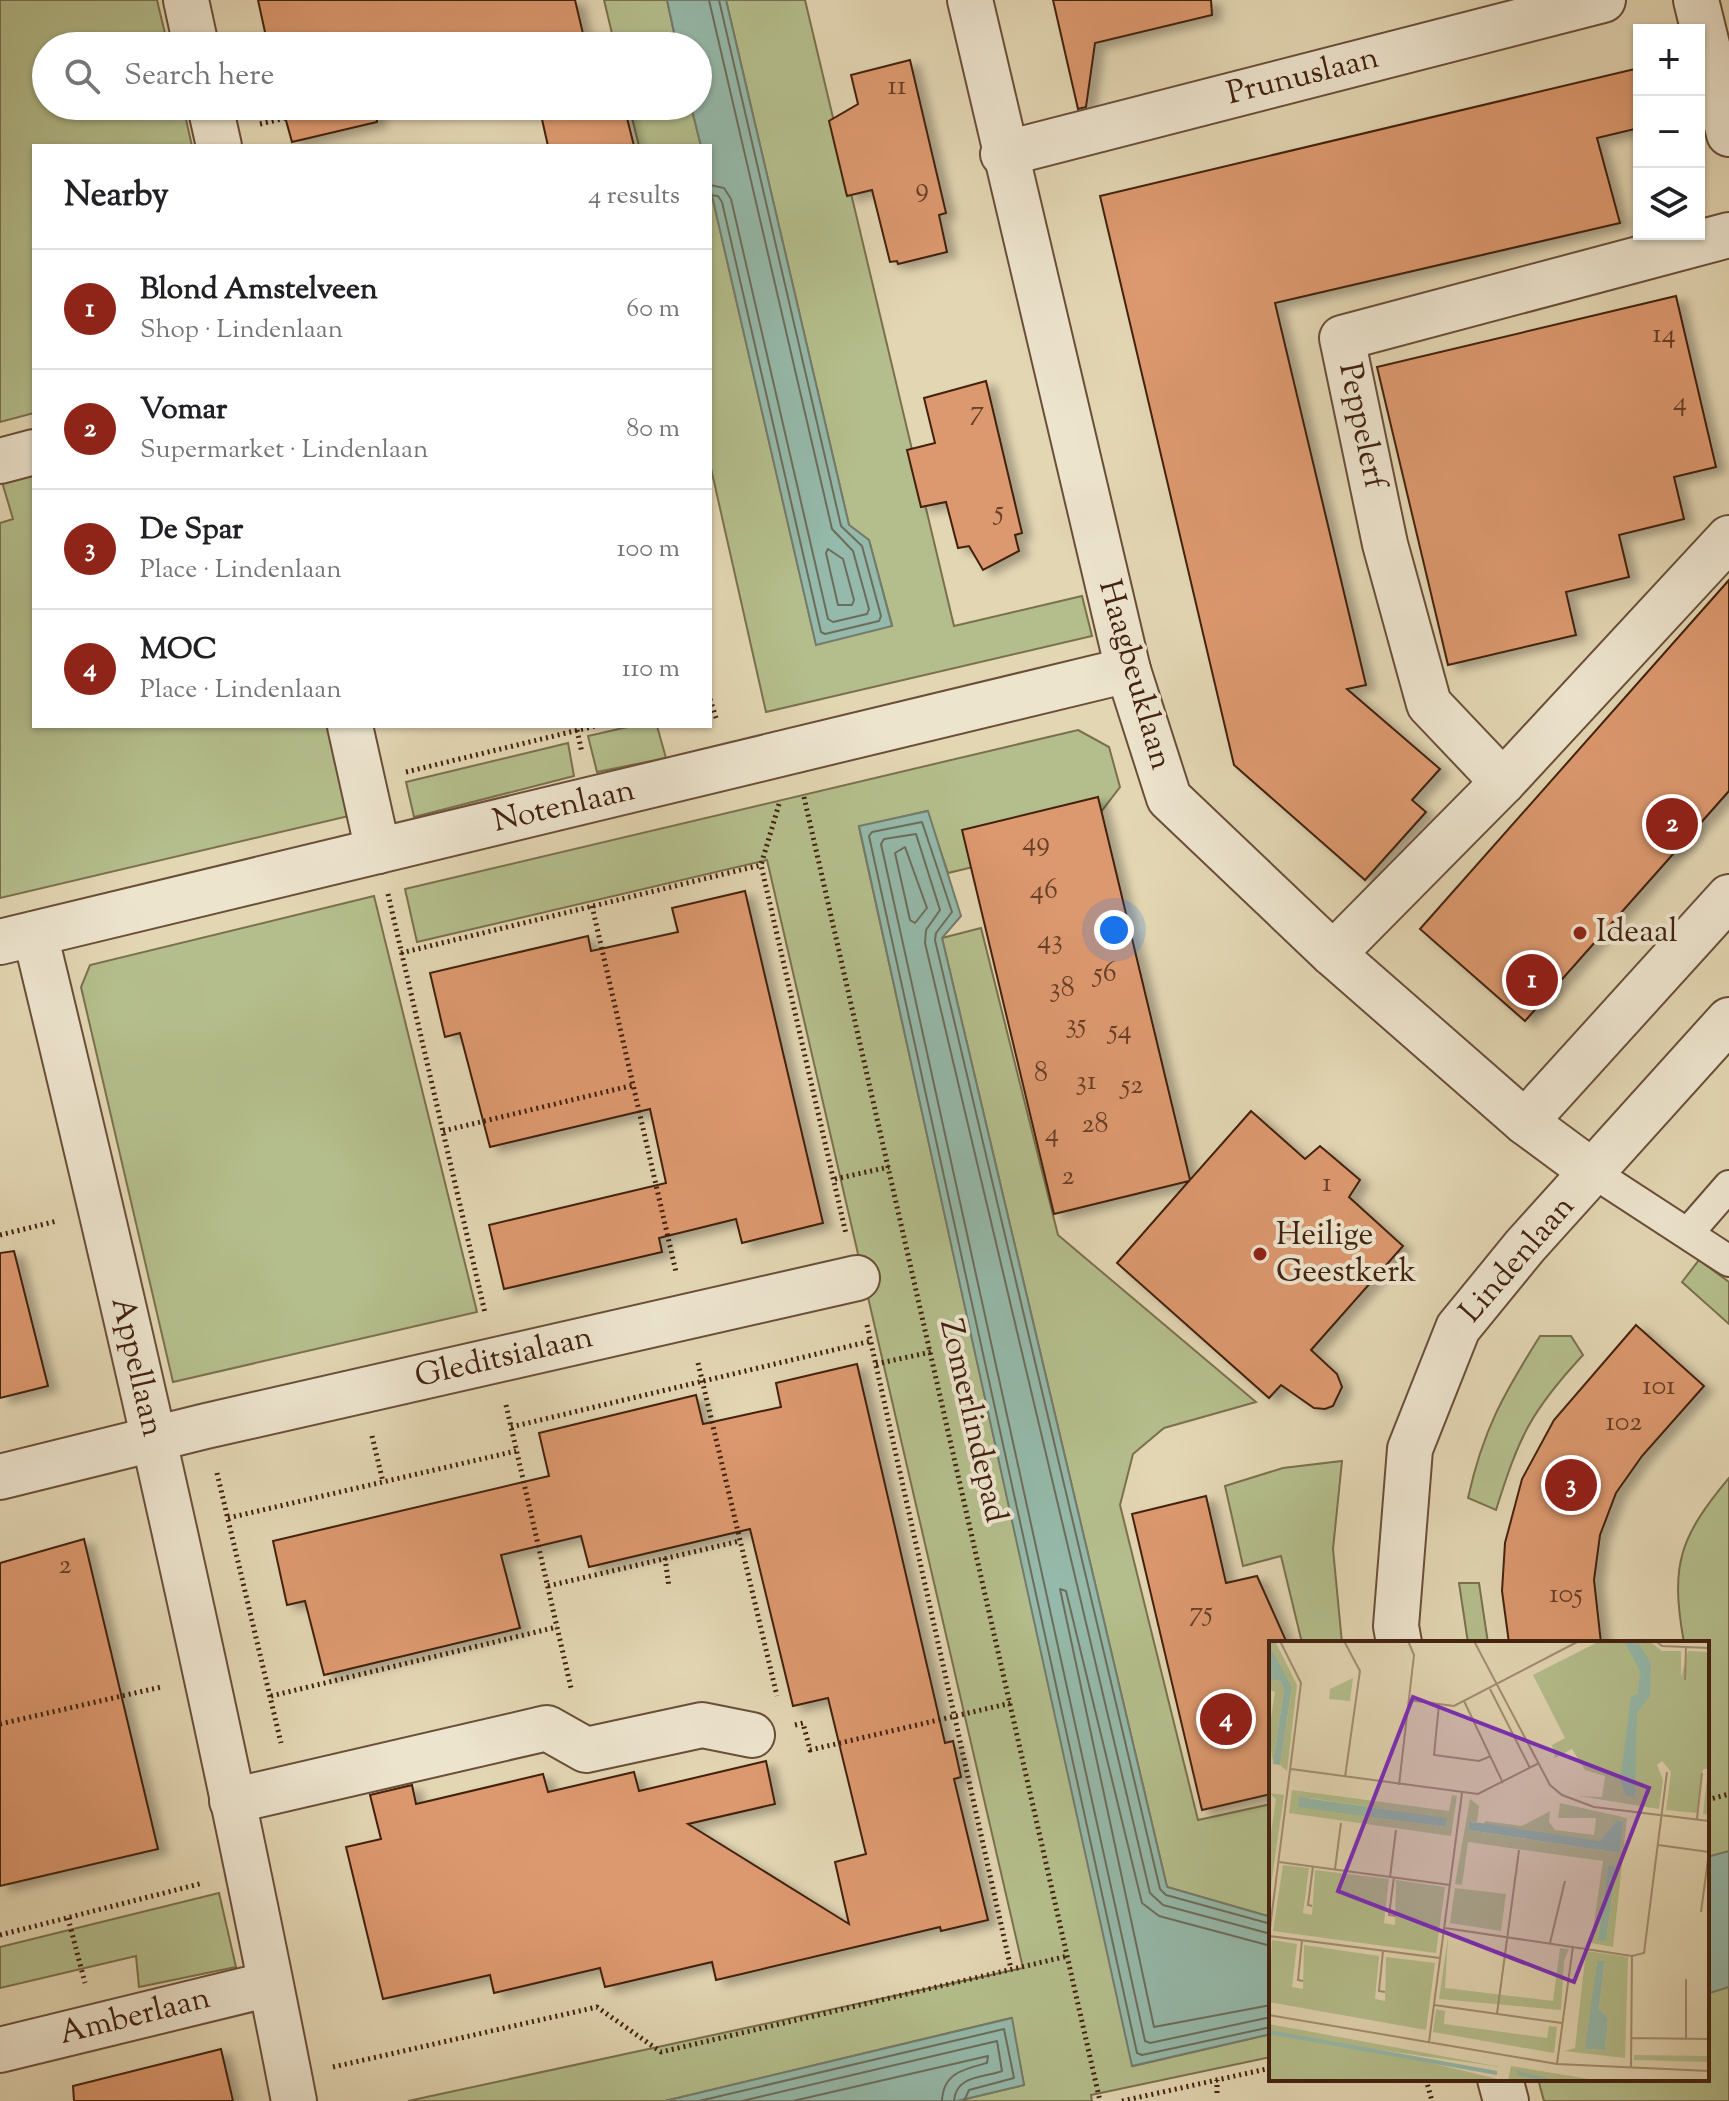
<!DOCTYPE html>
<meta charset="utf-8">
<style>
body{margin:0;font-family:"Sorts Mill Goudy",serif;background:#f2f2f2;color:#202124}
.controls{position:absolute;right:24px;top:24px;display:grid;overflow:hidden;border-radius:0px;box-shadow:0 2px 6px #0004}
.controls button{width:72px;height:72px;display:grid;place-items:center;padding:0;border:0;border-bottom:2px solid #e0e0e0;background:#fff;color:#202124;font:40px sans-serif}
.you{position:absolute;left:1114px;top:930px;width:28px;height:28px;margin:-20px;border:6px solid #fff;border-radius:50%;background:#1a73e8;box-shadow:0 0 0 12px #1a73e833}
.badge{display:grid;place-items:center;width:52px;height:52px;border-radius:50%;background:#8f2418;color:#fff;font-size:26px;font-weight:700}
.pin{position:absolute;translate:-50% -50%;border:4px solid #fff;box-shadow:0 2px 8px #0006}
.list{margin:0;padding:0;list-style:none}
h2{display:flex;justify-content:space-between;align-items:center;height:104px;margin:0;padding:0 32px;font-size:34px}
h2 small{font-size:26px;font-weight:400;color:#757577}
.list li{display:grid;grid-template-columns:52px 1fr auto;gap:24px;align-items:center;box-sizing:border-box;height:120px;padding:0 32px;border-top:2px solid #e0e0e0}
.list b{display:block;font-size:30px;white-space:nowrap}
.list p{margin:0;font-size:26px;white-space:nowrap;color:#757577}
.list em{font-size:26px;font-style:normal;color:#757577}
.icon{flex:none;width:44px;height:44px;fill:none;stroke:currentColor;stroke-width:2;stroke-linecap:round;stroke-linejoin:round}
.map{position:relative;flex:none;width:1729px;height:2101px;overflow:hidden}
.search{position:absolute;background:#fff;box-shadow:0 2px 6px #0004;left:32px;top:32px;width:680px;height:88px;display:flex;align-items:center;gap:20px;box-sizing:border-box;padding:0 28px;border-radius:44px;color:#757577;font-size:30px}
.panel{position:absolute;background:#fff;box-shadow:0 2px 6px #0004;left:32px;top:144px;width:680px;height:584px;border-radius:0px}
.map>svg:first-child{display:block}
.green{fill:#b4be8c;stroke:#7b704e;stroke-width:2}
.water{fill:#95b9aa;stroke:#747c6c;stroke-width:2}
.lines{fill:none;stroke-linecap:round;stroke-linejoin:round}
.shore{stroke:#6c6d5c;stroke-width:2}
.building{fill:#dc986e;stroke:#42210f;stroke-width:2;filter:url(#shadow)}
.lane-casing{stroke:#6a4e38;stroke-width:34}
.street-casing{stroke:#6a4e38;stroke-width:48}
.path{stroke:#42210f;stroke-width:5;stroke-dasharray:2 4;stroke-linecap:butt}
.lane{stroke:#ede4ce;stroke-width:30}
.street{stroke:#ede4ce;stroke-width:44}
.poi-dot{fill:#8f2418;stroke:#ede4ce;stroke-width:3}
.labels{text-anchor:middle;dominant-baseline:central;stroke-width:8;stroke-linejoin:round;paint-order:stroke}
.number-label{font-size:28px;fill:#683f27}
.street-label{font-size:32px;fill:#42210f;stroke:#ede4ce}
.poi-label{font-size:32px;fill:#42210f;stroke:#ede4ce;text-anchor:start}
.inset-river{fill:none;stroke:#95b9aa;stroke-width:4}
.inset-road{fill:none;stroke:#a38e71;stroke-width:2}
.view{fill:#7b2cbf;fill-opacity:0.15;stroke:#7b2cbf;stroke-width:4}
.inset-edge{fill:none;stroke:#42210f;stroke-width:4}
</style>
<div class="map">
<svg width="1729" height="2101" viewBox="0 0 1729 2101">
<defs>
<filter id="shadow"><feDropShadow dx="9" dy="5" stdDeviation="4" flood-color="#0004"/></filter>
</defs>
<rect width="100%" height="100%" fill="#e3d6b3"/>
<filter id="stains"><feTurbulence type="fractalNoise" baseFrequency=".0025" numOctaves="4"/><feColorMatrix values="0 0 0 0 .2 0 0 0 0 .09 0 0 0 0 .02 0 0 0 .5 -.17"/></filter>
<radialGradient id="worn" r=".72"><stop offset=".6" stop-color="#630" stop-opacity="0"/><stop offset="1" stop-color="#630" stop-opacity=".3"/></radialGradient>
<g class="green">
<path d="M0,0H157L168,46H46V106H183L192,146H34V413L0,422Z"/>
<path d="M604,0H667L677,46H615Z"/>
<path d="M726,0H805L954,626L1082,596L1092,636L766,712L710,464V187L816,644L892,625L869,540L849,525Z"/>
<path d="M629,106H691L701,146H639Z"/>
<path d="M34,473V726H332L353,815L0,898V523L13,519L2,482Z"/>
<path d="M632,726H657L666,758L597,772L588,736Z"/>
<path d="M1078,730L1109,747L1120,787L1078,842L948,873L927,811L859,827L1133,2066L1271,2034V2057L1091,2095L1092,2101H957L1024,2085L1011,2018L665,2101H408L1023,1968L767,860L417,942L405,889Z"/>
<path d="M568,743L574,776L414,817L406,782Z"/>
<path d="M374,896L477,1312L173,1382L81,987L90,965Z"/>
<path d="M981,928L1058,1235L1256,1402L1164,1428L1133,1454L1120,1505L1198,1820L1271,1804V1917L1167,1887L942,938Z"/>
<path d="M1699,1260L1729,1282V1324L1682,1282Z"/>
<path d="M1540,1336H1571L1583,1355C1530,1412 1519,1437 1496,1510L1468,1498C1483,1430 1503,1395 1540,1336Z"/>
<path d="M1342,1461L1333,1549L1342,1643H1302L1281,1556L1243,1566L1225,1486L1283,1468Z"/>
<path d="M1729,1478V2101H1544L1538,2079H1707V1643H1684C1670,1565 1679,1538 1729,1478Z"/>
<path d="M1459,1583H1479L1488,1643H1468Z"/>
<path d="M219,1893L236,1967L139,1987L136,1956L0,1988V1947Z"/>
</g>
<g class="water">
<path d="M667,0H726L849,525L869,540L892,626L816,645L710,187V146H701L691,106H698V46H677Z"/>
<path d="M928,811L961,916L942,938L1167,1887L1271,1917V2034L1132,2066L859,826Z"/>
<path d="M1729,1851V1987L1707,1994V1857Z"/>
<path d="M1012,2018L1024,2085L957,2101H665Z"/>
</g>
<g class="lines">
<g class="shore">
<path d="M709,0L832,529L853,551L869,609L867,614L833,622L828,619L731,199L724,188L710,185"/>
<path d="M710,195L718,196L722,202L821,632L825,634L879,621L881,616L862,546L841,526L719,0"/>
<path d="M828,549L843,559L854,600L852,605H838L826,553Z"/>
<path d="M905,847L927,908L915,923L910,920L895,853Z"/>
<path d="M1271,1924L1166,1895L1160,1889L935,940L936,933L952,912L922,822L872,832L869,836L1137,2053L1142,2055L1271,2027"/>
<path d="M1271,1934L1163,1905L1150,1893L925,943L926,930L940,910L916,834L884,839L881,844L1145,2041L1150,2043L1271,2017"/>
<path d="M1271,1946L1159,1916L1142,1903L1066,1591L1060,1589L1154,2027L1271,2005"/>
<path d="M699,2101L1004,2029L1014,2078L969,2090L964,2101"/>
<path d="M742,2101L997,2041L1002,2071C983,2078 956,2075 954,2101"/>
<path d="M793,2101L988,2056L987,2063C964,2069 943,2073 942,2101"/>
</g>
</g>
<g class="building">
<path d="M258,0H575L585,42L567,46H268Z"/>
<path d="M1053,0H1211L1212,15L1095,43L1086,107L1078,109Z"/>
<path d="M910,60L946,213L939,215L947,252L898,264L897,261L890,262L872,190L847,196L829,121L858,104L851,75Z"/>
<path d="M1639,68V128L1597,138L1620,223L1275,303L1366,685L1347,689L1440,769L1412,800L1426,812L1365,880L1234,765L1100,196Z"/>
<path d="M282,106H375L377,122L292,142Z"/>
<path d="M539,106H624L634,146H548Z"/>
<path d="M1676,296L1716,467L1674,477L1684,519L1619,535L1629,577L1566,592L1576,635L1448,665L1377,367Z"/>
<path d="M986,381L1022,533L1015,535L1019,551L983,570L969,546L958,548L946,502L921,507L907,450L935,443L924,398Z"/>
<path d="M1729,580V791L1525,1021L1420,929Z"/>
<path d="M1098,797L1190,1180L1251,1111L1305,1159L1320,1146L1360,1180L1349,1197L1403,1246L1311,1350L1337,1374L1342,1387L1333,1406L1325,1409L1314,1408L1281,1385L1269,1398L1117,1263L1189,1181L1054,1214L962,830Z"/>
<path d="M745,891L823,1223L742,1243L736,1219L659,1238L662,1252L504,1289L489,1225L666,1183L650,1109L490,1147L460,1033L445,1037L430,973L588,936L591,951L678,932L672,908Z"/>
<path d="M14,1251L48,1386L0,1398V1253Z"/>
<path d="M1636,1325L1704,1386L1642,1456L1616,1493L1600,1535L1594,1580L1601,1643H1509L1502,1591L1505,1543L1522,1479L1554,1420Z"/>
<path d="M857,1364L945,1743L953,1741L961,1777L954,1779L988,1920L941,1931L940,1927L716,1980L712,1962L605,1987L600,1968L494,1993L490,1975L383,1999L346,1847L381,1839L370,1795L412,1785L416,1804L543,1774L548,1792L634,1772L639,1791L766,1761L775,1804L688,1824L849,1924L835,1862L866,1854L828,1698L793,1706L750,1529L589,1567L581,1536L501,1555L520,1628L324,1675L305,1601L287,1605L273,1541L549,1476L539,1433L696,1395L703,1424L781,1407L776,1383Z"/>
<path d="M1206,1496L1226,1583L1257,1576L1287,1643H1271V1794L1202,1810L1132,1514Z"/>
<path d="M84,1539L158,1849L0,1886V1563Z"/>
<path d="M221,2049L233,2101H74L73,2086Z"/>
</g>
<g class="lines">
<defs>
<g id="lane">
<path d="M1594,1173L1729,1261"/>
<path d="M1688,1233L1729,1186"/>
</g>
<g id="street">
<path d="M186,0L196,46"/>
<path d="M970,0L1128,670L1169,798L1333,954L1525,1122L1594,1173"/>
<path d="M1696,0L1729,134"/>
<path d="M210,106L219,146"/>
<path d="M1003,154L1603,0"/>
<path d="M0,461L34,452"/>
<path d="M350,726L378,851"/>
<path d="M1503,782L1429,704L1385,544L1342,338L1729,235"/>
<path d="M35,934C129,1321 218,1710 294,2101"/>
<path d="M0,942L1128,670"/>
<path d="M1333,954L1503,782L1729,538"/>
<path d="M1525,1122L1729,897"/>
<path d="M0,1477L206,1426L857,1278"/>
<path d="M1399,1643L1396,1626L1410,1449L1458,1328L1525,1246L1729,1020"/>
<path d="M232,1801L547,1728L586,1750L702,1725L752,1735"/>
<path d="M0,2050L270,1984"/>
<path d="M1500,2079L1506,2101"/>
</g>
</defs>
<use href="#lane" class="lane-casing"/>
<use href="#street" class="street-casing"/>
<g class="path">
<path d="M260,124L337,106"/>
<path d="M710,699L717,721"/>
<path d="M577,730L582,753"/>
<path d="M406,772L595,726"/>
<path d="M804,797L1100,2101"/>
<path d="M779,804L761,865L846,1234"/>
<path d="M388,894L485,1313"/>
<path d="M592,906L676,1272"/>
<path d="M401,953L761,865"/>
<path d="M443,1131L634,1085"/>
<path d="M835,1179L889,1167"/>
<path d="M0,1235L57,1221"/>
<path d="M867,1325L1011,1969"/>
<path d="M698,1363L777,1696"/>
<path d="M876,1364L931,1352"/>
<path d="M506,1405L571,1688"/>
<path d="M511,1427L871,1341"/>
<path d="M372,1436L383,1482"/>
<path d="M217,1473L281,1743"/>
<path d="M228,1518L516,1451"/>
<path d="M665,1558L669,1587"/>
<path d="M548,1586L740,1541"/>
<path d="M271,1696L557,1627"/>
<path d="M0,1724L161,1687"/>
<path d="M795,1725L803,1723L810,1750L1011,1703"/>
<path d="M1707,1800L1729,1794"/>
<path d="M68,1918L85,1983"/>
<path d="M0,1935L203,1883"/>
<path d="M333,2067L597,2007L661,2052L1068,1956"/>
<path d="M1426,2079L1432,2101"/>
<path d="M1217,2093V2080"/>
<path d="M1122,2101L1271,2068"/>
</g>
<use href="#lane" class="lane"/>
<use href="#street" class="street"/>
</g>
<g class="poi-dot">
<circle cx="1580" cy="933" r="8"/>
<circle cx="1260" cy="1254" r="8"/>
</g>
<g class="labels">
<g class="number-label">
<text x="897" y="87">11</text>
<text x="922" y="189">9</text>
<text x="1664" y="335">14</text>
<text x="1680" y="403">4</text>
<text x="977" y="412">7</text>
<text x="999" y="512">5</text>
<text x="1036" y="843">49</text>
<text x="1044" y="891">46</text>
<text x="1050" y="941">43</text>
<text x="1105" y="974">56</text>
<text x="1062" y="989">38</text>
<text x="1076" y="1025">35</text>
<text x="1120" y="1031">54</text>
<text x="1041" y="1074">8</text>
<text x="1086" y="1082">31</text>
<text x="1132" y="1086">52</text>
<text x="1095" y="1125">28</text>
<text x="1052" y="1134">4</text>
<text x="1068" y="1177">2</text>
<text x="1327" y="1184">1</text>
<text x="1659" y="1387">101</text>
<text x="1624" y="1423">102</text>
<text x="65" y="1566">2</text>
<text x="1566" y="1595">105</text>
<text x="1201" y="1613">75</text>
</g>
<g class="street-label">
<text transform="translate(1303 77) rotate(-14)">Prunuslaan</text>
<text transform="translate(1361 426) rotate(78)">Peppelerf</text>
<text transform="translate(1134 675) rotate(74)">Haagbeuklaan</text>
<text transform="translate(564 807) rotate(-13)">Notenlaan</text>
<text transform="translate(1518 1260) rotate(-49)">Lindenlaan</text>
<text transform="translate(504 1358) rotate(-13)">Gleditsialaan</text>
<text transform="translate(136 1367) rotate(77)">Appellaan</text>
<text transform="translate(972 1421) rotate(77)">Zomerlindepad</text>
<text transform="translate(135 2017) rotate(-14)">Amberlaan</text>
</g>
<g class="poi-label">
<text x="1596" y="933">Ideaal</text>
<text x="1276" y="1236">Heilige<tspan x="1276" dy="37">Geestkerk</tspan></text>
</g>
</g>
<g transform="translate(1269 1641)">
<rect width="440" height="440" fill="#e3d6b3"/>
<path d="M0,0H6L28,44L18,130L11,124L23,46L0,9ZM331,0H380L393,10H412V36L419,10L440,11V174L434,173L439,128H434L428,172L397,169L402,131L393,120L388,124L394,139L390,168L310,155L333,156L336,135L316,129L303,108L286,117L283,104L296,97L264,34ZM84,37L81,60L60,58L61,48ZM0,38L11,40L15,48L4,123L0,90L6,51L0,49ZM23,149L180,170L183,154L188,155L182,195L20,172ZM41,157L167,176L177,186L29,165ZM0,152L15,154L1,251L0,205L7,158ZM201,158L210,165L208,181H200L199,189L349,212L347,180L331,200L215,185L216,180L253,185L281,170L280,181L286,189L325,194L327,177H289L291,162L358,177L344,306L322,302L334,220L199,201L193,244L186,243ZM339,224L347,225L337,300L329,298ZM14,224L40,227L34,272L43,274L46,229L120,238L115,282L126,284L127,239L176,246L167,312L4,290ZM186,247L237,253L232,290L181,282ZM179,296L176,347L284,360L291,307L300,308L295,320L292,369L170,358ZM3,299L28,303L23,346L34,348L35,304L110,315L106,358L116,360L117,316L166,322L157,389L0,361ZM317,310L359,316L356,417L295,410L306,407ZM328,320L336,321L330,368L339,377L336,409L317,408ZM167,368L176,370L175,383L278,397L280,385L288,386L285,412L164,391ZM0,383L232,426L104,408L237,440H0ZM365,414L440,415V421L365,419ZM242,425L320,438L334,440H239Z" fill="#b4be8c" fill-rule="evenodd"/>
<path d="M355,0H368L382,22L381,55L368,72L366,156L357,155L351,140L362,56L369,53L371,30ZM2,8L23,46L11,124L4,123L15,48L11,40L0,38ZM30,156L178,177L177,186L29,166ZM347,180L354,181L350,212L199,189L200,181L213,182L331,200ZM339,224L347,225L337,300L329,299ZM328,320H336L330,368L339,377L336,409L316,408Z" fill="#95b9aa"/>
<path class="inset-river" d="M0,391L228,432M248,432L283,440"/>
<path class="inset-road" d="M75,0L91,30L76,136M205,0L281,144L293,154L325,166L440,180M387,0L393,5L440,7M416,39L417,6M221,48L261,127M139,59L185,65L310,0M195,60L234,142M170,63L165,114L210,120L222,115M22,128L209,153L270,122M130,144L145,14L139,0M428,178L433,132M389,204L440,211M10,221L181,244M66,228L72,182M121,236L127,189M125,236L120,274L127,275M43,265L39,264L44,225M432,271L440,211M176,287L363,315L375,312L398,131M0,295L32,42L11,0M0,295L171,317M33,299L29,339L34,340M281,302L296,240M114,310L110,350L116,351M417,338V398M165,364L293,382M228,373L250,209M0,374L288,423L440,430M362,397L440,398M160,401L193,152M288,423L304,305M362,428L363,315"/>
<path class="view" d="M144,56L380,147L305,341L69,250Z"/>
<rect width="440" height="440" class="inset-edge"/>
</g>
<rect width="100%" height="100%" filter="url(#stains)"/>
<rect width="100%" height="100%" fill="url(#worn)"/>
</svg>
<div class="controls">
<button>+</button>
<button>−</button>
<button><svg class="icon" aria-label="layers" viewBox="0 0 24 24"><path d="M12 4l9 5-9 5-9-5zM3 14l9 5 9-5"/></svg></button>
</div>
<div class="you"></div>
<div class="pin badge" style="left:1532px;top:980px">1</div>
<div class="pin badge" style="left:1672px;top:824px">2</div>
<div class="pin badge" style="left:1571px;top:1485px">3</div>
<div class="pin badge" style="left:1226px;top:1719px">4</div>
<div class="search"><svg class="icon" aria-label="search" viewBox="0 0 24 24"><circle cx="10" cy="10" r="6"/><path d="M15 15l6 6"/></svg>Search here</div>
<section class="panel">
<h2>Nearby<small>4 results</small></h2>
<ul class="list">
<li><span class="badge">1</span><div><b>Blond Amstelveen</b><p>Shop · Lindenlaan</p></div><em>60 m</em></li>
<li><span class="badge">2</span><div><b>Vomar</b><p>Supermarket · Lindenlaan</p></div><em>80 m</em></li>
<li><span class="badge">3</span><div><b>De Spar</b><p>Place · Lindenlaan</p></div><em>100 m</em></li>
<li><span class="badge">4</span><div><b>MOC</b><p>Place · Lindenlaan</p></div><em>110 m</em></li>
</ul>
</section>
</div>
